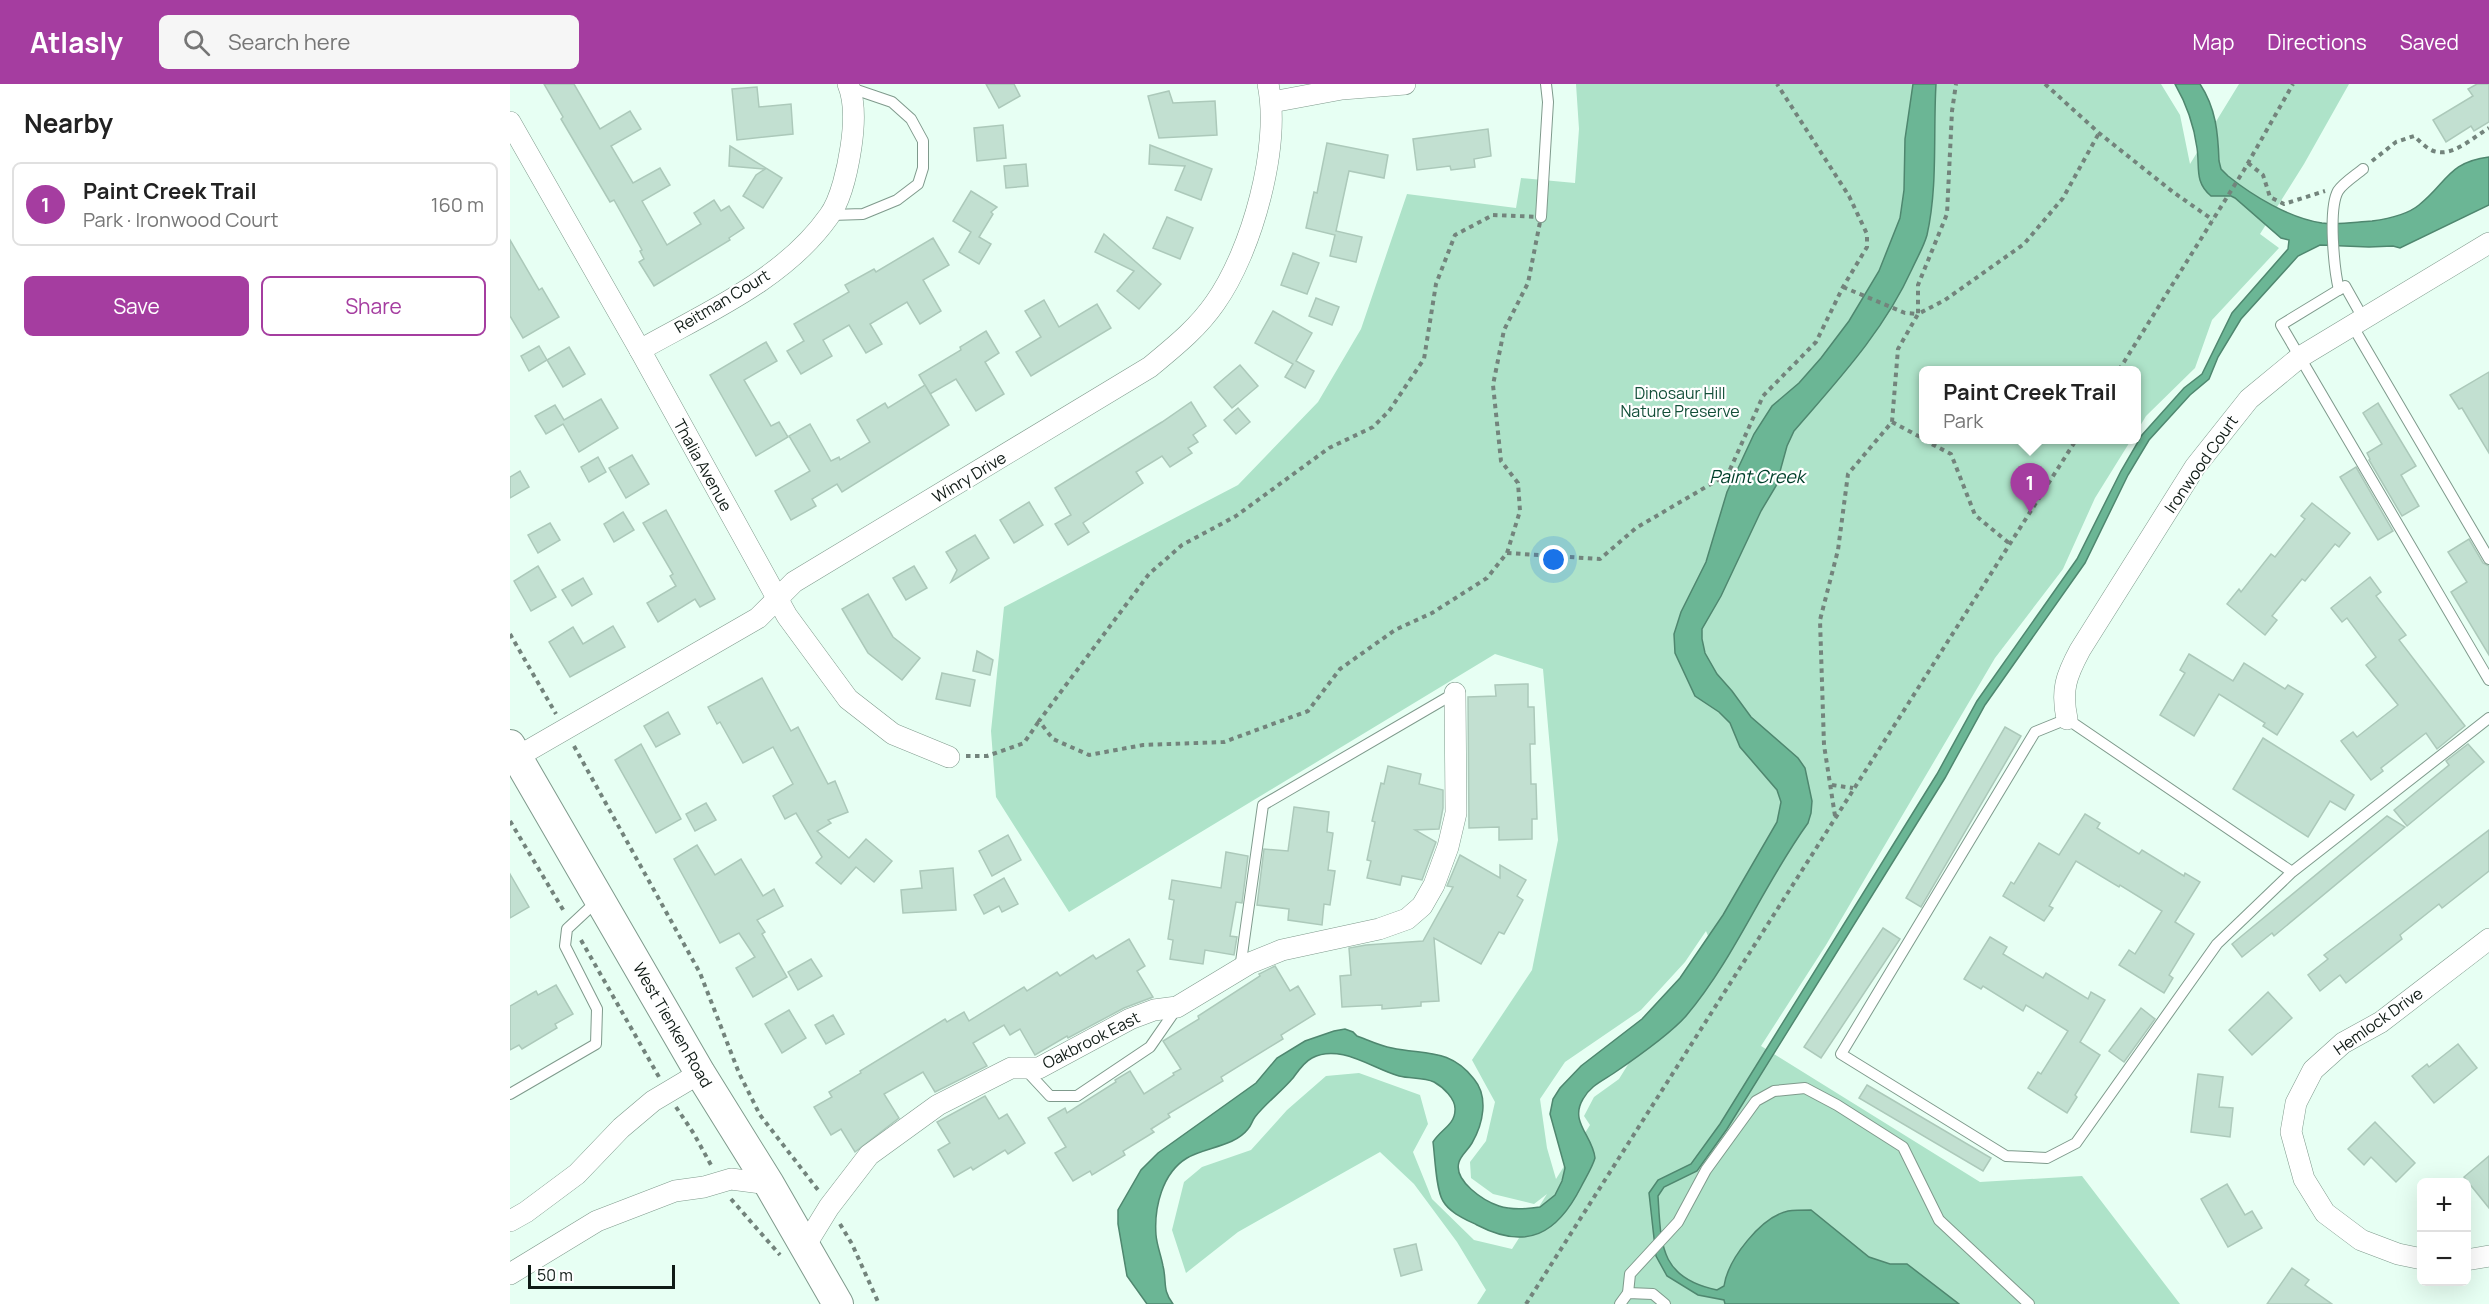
<!DOCTYPE html>
<meta charset="utf-8">
<style>
body{margin:0;font-family:Manrope,sans-serif;background:#f6f6f6;color:#222}
.controls{position:absolute;right:18px;bottom:18px;display:grid;overflow:hidden;border-radius:9px;box-shadow:0 6px 24px #0002}
.controls button{width:54px;height:54px;display:grid;place-items:center;padding:0;border:0;border-bottom:2px solid #e0e0e0;background:#fff;color:#222;font:30px sans-serif}
.scale{position:absolute;left:18px;bottom:15px;width:147px;box-sizing:border-box;padding-left:6px;border:3px solid #0f1a15;border-top:0;font-size:16px;line-height:21px;white-space:nowrap;color:#0f1a15;-webkit-text-stroke:4px #fff;paint-order:stroke}
.you{position:absolute;left:1044px;top:476px;width:21px;height:21px;margin:-15px;border:4px solid #fff;border-radius:50%;background:#1a73e8;box-shadow:0 0 0 9px #1a73e833}
.badge{display:grid;place-items:center;width:39px;height:39px;border-radius:50%;background:#a53da0;color:#fff;font-size:20px;font-weight:700}
.pin{position:absolute;translate:-50% -50px;filter:drop-shadow(0 2px 3px #0008)}
.pin::after{content:'';position:absolute;top:32px;width:21px;height:18px;background:inherit;clip-path:polygon(0 0,100% 0,50% 100%)}
.popup{position:absolute;left:1409px;top:282px;width:222px;height:78px;box-sizing:border-box;display:grid;place-content:center;border-radius:9px;background:#fff;filter:drop-shadow(0 2px 4px #0005);font-size:20px;white-space:nowrap;color:#767676}
.popup b{font-size:22px;color:#222}
.popup::after{content:'';position:absolute;left:50%;top:100%;margin-left:-12px;border:12px solid transparent;border-top-color:#fff}
.list{margin:0;padding:0;list-style:none}
h2{display:flex;justify-content:space-between;align-items:center;height:78px;margin:0;padding:0 24px;font-size:26px}
h2 small{font-size:20px;font-weight:400;color:#767676}
.list li{display:grid;grid-template-columns:39px 1fr auto;gap:18px;align-items:center;box-sizing:border-box;height:84px;margin:0 12px 12px;padding:0 12px;border:2px solid #e0e0e0;border-radius:9px}
.list b{display:block;font-size:22px;white-space:nowrap}
.list p{margin:0;font-size:20px;white-space:nowrap;color:#767676}
.list em{font-size:20px;font-style:normal;color:#767676}
.actions{display:flex;gap:12px;padding:18px 24px}
.actions a{flex:1;padding:14px 0;border:2px solid #a53da0;border-radius:9px;text-align:center;font-size:21px;color:#a53da0}
.actions .main{background:#a53da0;color:#fff}
.icon{flex:none;width:33px;height:33px;fill:none;stroke:currentColor;stroke-width:2;stroke-linecap:round;stroke-linejoin:round}
.map{position:relative;flex:none;width:1979px;height:1220px;overflow:hidden}
header{display:flex;align-items:center;gap:36px;box-sizing:border-box;height:84px;padding:0 30px;background:#a53da0;color:#fff}
header strong{font-size:28px}
nav{display:flex;gap:33px;margin-inline-start:auto;font-size:21px}
.search{width:420px;height:54px;background:#f6f6f6;display:flex;align-items:center;gap:15px;box-sizing:border-box;padding:0 21px;border-radius:9px;color:#767676;font-size:22px}
main{display:flex}
aside{flex:1;background:#fff}
.map>svg:first-child{display:block}
.green{fill:#aee3c9;fill-rule:evenodd}
.water{fill:#6bb695;stroke:#4f876f;stroke-width:1.5}
.building{fill:#c2e0d1;stroke:#acc9ba;stroke-width:1.5}
.lines{fill:none;stroke-linecap:round;stroke-linejoin:round}
.lane-casing{stroke:#7f9a8c;stroke-width:12}
.street-casing{stroke:#7f9a8c;stroke-width:22}
.secondary-casing{stroke:#7f9a8c;stroke-width:32}
.path{stroke:#73847c;stroke-width:4;stroke-dasharray:4.5 4.5;stroke-linecap:butt}
.lane{stroke:#fff;stroke-width:10}
.street{stroke:#fff;stroke-width:21}
.secondary{stroke:#fff;stroke-width:30}
.labels{text-anchor:middle;dominant-baseline:central;stroke-width:4.5;stroke-linejoin:round;paint-order:stroke}
.street-label{font-size:16px;fill:#0f1a15;stroke:#fff}
.park-label{font-size:16px;fill:#134f39;stroke:#fff}
.water-label{font-size:18px;font-style:italic;fill:#00402b;stroke:#fff}
</style>
<header>
<strong>Atlasly</strong>
<div class="search"><svg class="icon" aria-label="search" viewBox="0 0 24 24"><circle cx="10" cy="10" r="6"/><path d="M15 15l6 6"/></svg>Search here</div>
<nav><a>Map</a><a>Directions</a><a>Saved</a></nav>
</header>
<main>
<aside>
<h2>Nearby<small></small></h2>
<ul class="list">
<li><span class="badge">1</span><div><b>Paint Creek Trail</b><p>Park · Ironwood Court</p></div><em>160 m</em></li>
</ul>
<div class="actions"><a class="main">Save</a><a>Share</a></div>
</aside>
<div class="map">
<svg width="1979" height="1220" viewBox="0 0 1979 1220">
<rect width="100%" height="100%" fill="#e7fff3"/>
<path class="green" d="M1066,0H1651L1670,31L1680,80L1729,0H1839L1794,80L1750,150L1769,164L1702,236L1685,284L1636,332L1627,347V286H1414V356H1621L1585,414L1553,485L1485,574L1316,861L1251,962L1470,1098L1572,1092L1670,1220H967L976,1206L947,1158L904,1100L870,1068L728,1148L676,1189L662,1146L674,1098L692,1083L741,1066L777,1026L816,992L849,989L910,1011L918,1040L903,1068L922,1115L964,1156L1002,1165L1037,1110L1024,1120L983,1110L961,1094L960,1078L976,1057L985,1018L962,976L1022,886L1048,756L1033,585L985,570L559,828L486,713L481,647L494,523L728,401L808,318L851,245L897,110L1006,124L1011,94L1065,99L1069,45ZM1196,847L1198,852L1109,995L1084,1013L1074,1032L1080,1041L1046,1095L1037,1064L1030,1015L1055,978L1131,926L1175,878Z"/>
<g class="water">
<path d="M1403,0H1426C1423,50 1428,102 1417,151C1414,162 1407,174 1402,185C1374,247 1328,296 1284,347L1277,362L1266,402L1251,427L1211,512L1192,545V555L1195,569L1207,590L1222,607L1241,633L1288,674L1295,684L1302,717L1301,729L1298,739C1253,801 1225,874 1176,932C1161,949 1123,976 1104,989C1092,997 1080,1002 1073,1015C1059,1038 1083,1052 1085,1074C1082,1084 1076,1093 1071,1103C1047,1150 1017,1167 967,1141C955,1135 940,1129 933,1117C926,1106 925,1073 923,1058C930,1046 945,1041 945,1026C946,1015 933,1003 924,998C913,993 901,995 889,992C863,985 830,959 802,974C794,978 788,987 783,994C771,1008 756,1019 745,1033C742,1037 741,1042 738,1045C724,1063 695,1063 677,1074C652,1089 644,1124 646,1151C647,1162 651,1171 653,1182C657,1198 652,1206 663,1220H637L617,1192L608,1140V1126L631,1086L648,1069L746,999L767,974L795,957L824,947L835,945L843,948L847,952C858,956 870,962 882,964C915,971 940,964 964,995C979,1013 973,1040 962,1059C958,1066 951,1071 949,1078C943,1097 974,1117 989,1122C1001,1126 1017,1125 1030,1123L1045,1111L1052,1097L1055,1084L1040,1030L1043,1015L1050,1004L1071,982L1132,935L1170,894L1213,831L1267,738L1271,718L1267,706L1230,663L1220,639L1209,628L1185,612L1165,569L1164,550L1171,528L1196,478L1217,408L1244,350L1262,322L1289,299L1311,274L1339,237L1369,187L1390,134L1394,106L1395,55Z"/>
<path d="M1665,0H1690C1706,24 1708,49 1709,77L1711,85L1718,92C1743,112 1779,134 1812,139C1829,141 1845,138 1862,137C1877,135 1897,131 1909,121C1937,99 1938,78 1979,73V121L1890,164L1883,162L1859,163L1810,161L1788,172L1731,235L1708,273L1699,295L1680,311L1639,356L1618,391L1575,479L1475,621L1435,694L1217,1045L1187,1087L1154,1103L1148,1112C1151,1162 1150,1194 1207,1206L1214,1202C1218,1175 1251,1133 1278,1127C1285,1126 1294,1126 1301,1126L1359,1173L1380,1180H1397L1449,1220H1215L1214,1216L1188,1211L1157,1192L1146,1172L1139,1109L1148,1096L1181,1080L1210,1040L1427,690L1467,617L1567,475L1611,387L1632,351L1674,304L1692,290L1722,229L1778,165L1779,156L1771,154L1725,114L1721,112H1701C1684,98 1690,83 1687,64C1684,42 1676,19 1665,0Z"/>
</g>
<g class="building">
<path d="M34,0H64L90,45L120,27L131,45L101,62L123,99L150,84L160,101L132,117L157,161L191,140L184,129L204,116L211,127L219,122L234,144L219,154L220,156L144,202L129,178L134,175L130,167L132,166L104,116L100,118L51,35L53,33Z"/>
<path d="M476,0H504L510,12L489,24Z"/>
<path d="M1967,0H1979V38L1964,47L1961,42L1936,58L1923,36L1963,12L1958,5Z"/>
<path d="M247,3L249,23L281,20L283,50L227,56L222,5Z"/>
<path d="M659,7L663,19L705,17L707,51L649,54L638,12Z"/>
<path d="M493,41L496,74L467,77L464,44Z"/>
<path d="M978,45L981,72L964,75L965,83L941,86L940,82L907,86L903,55Z"/>
<path d="M817,59L878,71L874,94L839,87L826,147L852,153L846,178L820,172L825,151L796,144L804,108L807,109Z"/>
<path d="M640,61L702,85L691,116L665,106L675,82L639,80Z"/>
<path d="M220,62L272,94L253,124L233,112L246,91L255,85L219,82Z"/>
<path d="M516,80L518,102L496,104L494,82Z"/>
<path d="M461,107L487,123L481,128L483,130L469,153L481,160L469,180L449,168L461,148L443,137Z"/>
<path d="M657,133L683,144L670,175L643,164Z"/>
<path d="M594,150L651,200L629,225L607,207L624,187L585,168Z"/>
<path d="M423,154L439,181L413,196L431,227L410,240L397,218L360,240L372,260L356,269L339,241L313,256L322,272L291,290L277,267L294,257L284,240L339,208L335,201L364,185L366,188Z"/>
<path d="M0,156L29,206L32,204L49,233L13,254L0,232Z"/>
<path d="M783,169L809,179L797,210L771,201Z"/>
<path d="M806,214L829,223L822,241L799,232Z"/>
<path d="M534,216L549,243L587,220L601,244L521,292L506,268L531,253L515,227Z"/>
<path d="M763,227L802,249L786,277L804,287L795,304L775,293L783,280L745,259Z"/>
<path d="M476,247L489,269L475,278L494,310L466,327L446,295L420,310L409,291L451,266L450,263Z"/>
<path d="M256,258L267,277L234,296L261,342L269,338L278,353L246,372L200,291Z"/>
<path d="M29,262L37,276L19,287L11,272Z"/>
<path d="M59,263L75,290L53,303L37,276Z"/>
<path d="M730,281L748,302L722,324L704,303Z"/>
<path d="M1979,288V369L1952,324L1949,325L1940,311Z"/>
<path d="M415,301L439,341L332,408L327,400L302,415L306,422L281,436L265,407L300,387L279,352L300,340L321,377L329,373L330,376L360,358L347,336L375,319L378,324Z"/>
<path d="M91,315L108,344L69,368L53,340L36,350L25,332L45,321L54,336Z"/>
<path d="M681,318L696,342L683,351L688,358L678,364L682,369L660,383L652,372L626,388L633,399L573,439L579,448L558,461L545,440L561,431L545,404L652,338Z"/>
<path d="M1868,319L1906,382L1891,391L1909,422L1892,432L1859,376L1860,375L1857,369L1872,360L1853,329Z"/>
<path d="M728,324L740,338L726,350L714,336Z"/>
<path d="M122,371L139,400L116,414L99,384Z"/>
<path d="M88,373L96,388L79,398L71,383Z"/>
<path d="M1846,383L1883,447L1868,456L1830,393Z"/>
<path d="M10,387L19,403L0,414V393Z"/>
<path d="M519,418L533,441L504,459L490,436Z"/>
<path d="M1802,419L1840,449L1829,463L1825,460L1795,497L1792,495L1762,532L1767,536L1755,551L1717,520L1729,505L1731,508L1761,470L1765,473L1795,435L1791,432Z"/>
<path d="M156,426L205,515L190,523L185,515L148,538L137,519L166,502L160,492L163,490L133,439Z"/>
<path d="M113,428L124,446L104,458L94,440Z"/>
<path d="M40,439L50,456L28,469L18,451Z"/>
<path d="M465,451L479,474L441,498L447,486L436,468Z"/>
<path d="M1959,455L1973,479L1979,482V571L1941,508L1957,498L1938,468Z"/>
<path d="M28,482L46,513L21,527L4,497Z"/>
<path d="M404,482L417,504L396,516L383,494Z"/>
<path d="M1860,493L1871,508L1866,512L1896,551L1889,556L1955,642L1927,665L1916,649L1871,684L1873,687L1861,696L1831,657L1843,648L1847,653L1888,621L1856,581L1866,573L1837,534L1832,538L1821,524Z"/>
<path d="M73,494L82,510L62,522L52,506Z"/>
<path d="M358,510L383,553L410,574L392,596L358,569L332,525Z"/>
<path d="M103,542L115,563L60,593L39,558L63,543L73,560Z"/>
<path d="M467,567L483,576L480,591L463,587Z"/>
<path d="M1679,570L1723,597L1734,579L1775,605L1778,601L1793,610L1767,651L1753,642L1755,639L1709,610L1684,652L1650,631L1675,589L1670,586Z"/>
<path d="M432,589L465,596L460,622L426,615Z"/>
<path d="M252,594L281,647L288,643L318,700L325,697L338,728L318,736L321,739L307,747L339,774L356,755L382,777L364,798L346,783L331,800L306,779L312,773L286,729L275,735L263,712L283,700L263,663L233,679L210,638L207,640L198,623Z"/>
<path d="M1018,600V623H1024L1025,660H1020L1021,700H1026L1027,735H1022V755L989,756V743L959,744L958,613L986,612L985,601Z"/>
<path d="M158,628L170,650L146,663L134,642Z"/>
<path d="M1495,643L1511,652L1411,823L1396,814Z"/>
<path d="M1753,654L1844,711L1835,726L1820,717L1798,753L1723,705Z"/>
<path d="M131,660L171,735L146,749L105,676Z"/>
<path d="M1958,660L1974,678L1897,742L1884,726L1939,681L1936,677Z"/>
<path d="M878,682L911,690L909,700L933,706V724L929,745L905,746L926,758L912,796L892,792L890,801L857,794L861,777L857,776L865,738L862,737L871,699L874,700Z"/>
<path d="M196,719L206,736L185,747L176,730Z"/>
<path d="M784,723L819,728L817,748L823,749L818,786L825,787L820,821L814,820L812,841L778,836L779,825L747,821L754,765L778,767Z"/>
<path d="M1575,730L1590,739L1587,744L1629,770L1632,766L1674,792L1675,789L1690,798L1665,838L1684,850L1659,891L1663,894L1654,909L1609,881L1619,866L1625,870L1652,827L1610,801L1609,803L1566,777L1539,822L1543,824L1534,837L1493,812L1501,798L1504,800L1529,759L1549,771Z"/>
<path d="M1877,732L1895,743L1764,852L1762,849L1732,873L1722,860Z"/>
<path d="M1979,746V787L1932,824L1929,820L1890,851L1892,855L1836,899L1830,891L1810,907L1798,891L1818,875L1814,871Z"/>
<path d="M498,751L511,776L482,792L469,767Z"/>
<path d="M187,761L205,791L231,775L253,812L264,805L273,822L247,836L255,848L252,850L277,893L243,913L226,884L245,873L229,849L210,859L164,775Z"/>
<path d="M716,768L738,772L732,819L726,818L720,852L727,853L724,871L695,866L693,880L660,875L663,856L658,855L664,816L659,815L662,796L711,804Z"/>
<path d="M950,771L990,794V781L1016,796L1007,812L1013,816L994,850L989,848L971,880L924,854L929,917L911,918V922L872,925V921L832,923L830,892L841,891L839,864L856,861L913,857L943,803L937,802Z"/>
<path d="M443,784L446,826L393,829L391,806L412,804L410,787Z"/>
<path d="M0,790L19,823L0,834Z"/>
<path d="M494,794L508,820L492,828L489,822L474,830L464,811Z"/>
<path d="M1373,844L1390,855L1311,974L1294,963Z"/>
<path d="M1480,853L1497,863L1493,870L1533,894L1536,889L1578,915L1581,908L1595,916L1570,958L1590,971L1565,1011L1567,1013L1557,1029L1518,1004L1528,988L1531,990L1558,947L1516,921L1513,927L1473,902L1471,905L1454,895Z"/>
<path d="M619,855L635,882L627,887L643,913L614,924L558,954L557,952L525,971L510,945L500,951L494,941L463,959L477,982L425,1008L413,988L374,1010L389,1034L345,1068L331,1045L321,1051L304,1023L322,1013L319,1008L351,989L350,987L435,935L437,938L454,928L459,937L514,903L517,907L547,888L550,892L583,871L586,875Z"/>
<path d="M301,875L312,892L288,906L278,888Z"/>
<path d="M765,882L780,907L788,902L805,930L771,951L773,955L711,993L713,997L658,1030L660,1033L641,1045L644,1048L613,1067L615,1071L582,1091L580,1087L563,1097L545,1069L556,1063L538,1034L555,1024L557,1029L606,998L605,996L620,987L634,1010L664,991L663,989L671,985L653,957L689,935L688,932L750,892L749,890Z"/>
<path d="M46,901L63,930L45,940L47,944L12,965L9,961L0,966V922L26,907L28,911Z"/>
<path d="M1758,908L1782,934L1742,971L1719,946Z"/>
<path d="M1631,924L1645,935L1614,978L1599,967Z"/>
<path d="M279,926L296,954L272,969L255,940Z"/>
<path d="M323,931L334,950L316,960L305,941Z"/>
<path d="M1948,960L1967,984L1924,1019L1902,992L1917,980L1919,983Z"/>
<path d="M1688,990L1713,993L1709,1023L1723,1024L1720,1053L1681,1048Z"/>
<path d="M1357,1001L1481,1074L1473,1087L1349,1014Z"/>
<path d="M475,1012L489,1035L497,1030L515,1059L498,1070L495,1066L463,1086L461,1083L444,1093L428,1066L440,1059L427,1038Z"/>
<path d="M1865,1038L1905,1079L1886,1098L1861,1073L1854,1081L1838,1065Z"/>
<path d="M1979,1072V1124L1954,1093Z"/>
<path d="M1717,1100L1735,1131L1742,1127L1752,1144L1718,1163L1691,1115Z"/>
<path d="M906,1160L912,1186L891,1192L884,1165Z"/>
<path d="M1782,1184L1799,1196L1795,1201L1822,1220H1757Z"/>
</g>
<g class="lines">
<defs>
<g id="lane">
<path d="M321,131L353,130L387,116L408,100L413,84V57L401,35L382,18L341,4"/>
<path d="M1031,133L1038,18L1036,0"/>
<path d="M1829,206C1824,185 1818,125 1828,107C1833,99 1846,91 1853,85"/>
<path d="M1853,234L1835,202L1771,241L1979,596"/>
<path d="M1842,241L1979,475"/>
<path d="M1782,788L1707,860L1566,1059L1537,1074L1496,1072L1331,970L1525,648L1557,635L1782,788L1979,634"/>
<path d="M730,885L753,721L945,609"/>
<path d="M514,984L540,1012H567L640,963L667,924"/>
<path d="M0,1010L86,960L87,925L55,862L57,845L87,817"/>
<path d="M1118,1209L1120,1190L1168,1138L1196,1086L1246,1017L1264,1007L1295,1004L1327,1021L1393,1063L1429,1136L1519,1220"/>
<path d="M1110,1220L1118,1209L1143,1210L1155,1220"/>
</g>
<g id="street">
<path d="M762,18L832,5L895,0"/>
<path d="M0,38L130,266L277,532L338,615L383,650L439,673"/>
<path d="M130,266C195,229 274,196 319,132C331,116 338,83 341,63C344,43 346,19 338,0"/>
<path d="M1557,635C1551,606 1556,592 1570,566L1685,383L1739,315L1790,273L1979,159"/>
<path d="M7,673L248,534L284,498L640,283C664,263 687,245 705,219C742,167 771,62 758,0"/>
<path d="M0,1137L16,1128L67,1090L111,1044L143,1017L190,989"/>
<path d="M295,1162L319,1123L359,1071L428,1021L501,984H529L620,935L644,926L667,923L740,879L772,866L869,845L897,835L912,822L924,801L938,763L946,729L945,609"/>
<path d="M1912,1175L1888,1170L1851,1156L1815,1129L1794,1095L1781,1048L1786,1019L1803,986L1833,959L1871,938L1979,855"/>
<path d="M1956,1176L1979,1172"/>
<path d="M0,1190L87,1137L165,1107L194,1103L221,1095L259,1100"/>
</g>
<path id="secondary" d="M0,661L190,989L259,1100L328,1220"/>
</defs>
<use href="#lane" class="lane-casing"/>
<use href="#street" class="street-casing"/>
<use href="#secondary" class="secondary-casing"/>
<g class="path">
<path d="M1535,0L1589,49L1663,108L1703,136"/>
<path d="M1862,77L1886,58L1904,52C1911,58 1918,67 1928,68C1945,71 1965,52 1979,44"/>
<path d="M1738,79L1753,91L1760,113L1774,120L1815,107"/>
<path d="M983,131L1031,133L1018,199L994,246L983,301L991,377L1008,399L1010,427L997,469L977,494L922,529L885,546L830,585L798,627L714,658L633,661L579,671L543,655L529,637L639,490L672,461L726,432L819,364L863,343L879,327L914,275L926,200L945,151Z"/>
<path d="M1333,203L1395,229L1408,230V201L1437,130L1442,27L1446,0"/>
<path d="M1609,286L1734,86L1783,0"/>
<path d="M1382,338L1414,355"/>
<path d="M1414,356L1441,370L1465,431L1500,460"/>
<path d="M997,469L1090,475L1126,444L1218,390L1253,312L1306,258L1333,203L1357,163V150L1339,112L1267,0"/>
<path d="M0,550L46,630"/>
<path d="M64,662L190,889L229,989L250,1031L308,1106"/>
<path d="M456,672H477L514,659L529,637"/>
<path d="M1322,701L1343,704"/>
<path d="M1325,732L1314,661L1310,536L1328,466L1338,390L1382,338L1388,265L1408,230L1435,216L1514,160L1553,114L1589,49"/>
<path d="M0,737L55,829"/>
<path d="M71,856L149,993"/>
<path d="M166,1023L184,1050L201,1081"/>
<path d="M221,1115L270,1171"/>
<path d="M330,1140L342,1160L369,1220"/>
<path d="M1016,1220L1566,356"/>
</g>
<use href="#lane" class="lane"/>
<use href="#street" class="street"/>
<use href="#secondary" class="secondary"/>
</g>
<g class="labels">
<g class="street-label">
<text transform="translate(212 217) rotate(-31)">Reitman Court</text>
<text transform="translate(1691 380) rotate(-55)">Ironwood Court</text>
<text transform="translate(193 381) rotate(61)">Thalia Avenue</text>
<text transform="translate(459 393) rotate(-31)">Winry Drive</text>
<text transform="translate(1868 937) rotate(-35)">Hemlock Drive</text>
<text transform="translate(163 941) rotate(60)">West Tienken Road</text>
<text transform="translate(581 956) rotate(-27)">Oakbrook East</text>
</g>
<g class="park-label">
<text x="1170" y="309">Dinosaur Hill<tspan x="1170" dy="18">Nature Preserve</tspan></text>
</g>
<g class="water-label">
<text x="1247" y="392">Paint Creek</text>
</g>
</g>
</svg>
<div class="controls">
<button>+</button>
<button>−</button>
</div>
<div class="scale">50 m</div>
<div class="you"></div>
<div class="pin badge" style="left:1520px;top:429px">1</div>
<div class="popup"><b>Paint Creek Trail</b>Park</div>
</div>
</main>
